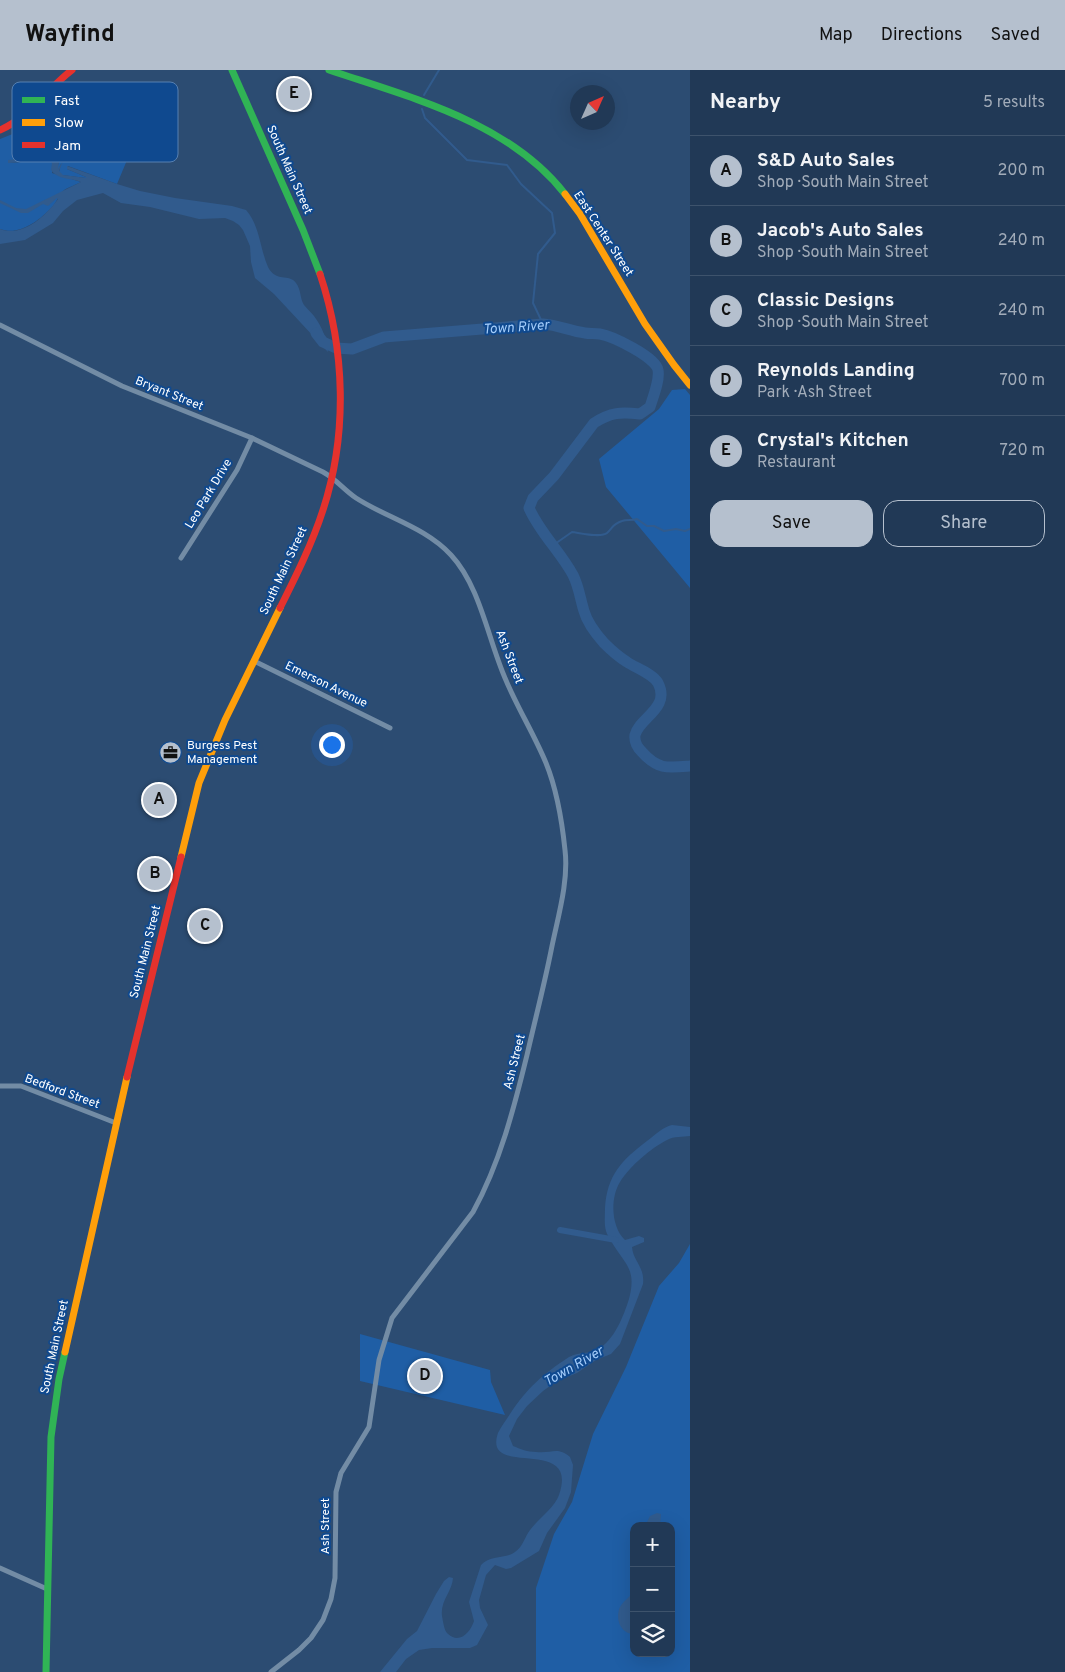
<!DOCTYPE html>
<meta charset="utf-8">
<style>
body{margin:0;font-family:Overpass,sans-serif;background:#2d4460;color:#f1f3f6}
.controls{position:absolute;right:15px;bottom:15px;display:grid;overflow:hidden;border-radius:10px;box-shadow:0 5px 20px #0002}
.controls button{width:45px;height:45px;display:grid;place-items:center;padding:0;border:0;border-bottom:1px solid #3e536c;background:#213956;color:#f1f3f6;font:25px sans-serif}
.compass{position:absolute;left:570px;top:15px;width:45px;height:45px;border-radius:50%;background:#213956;box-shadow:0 5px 20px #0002;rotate:45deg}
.you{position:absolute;left:331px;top:674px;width:18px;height:18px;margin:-12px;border:4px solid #fff;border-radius:50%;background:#1a73e8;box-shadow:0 0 0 8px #1a73e833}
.badge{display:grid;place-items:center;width:32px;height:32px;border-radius:50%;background:#b5c0ce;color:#111;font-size:16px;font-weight:700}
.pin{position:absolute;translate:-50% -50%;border:2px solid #fff;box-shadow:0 1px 5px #0006}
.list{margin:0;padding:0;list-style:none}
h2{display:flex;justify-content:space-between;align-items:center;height:65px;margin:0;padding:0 20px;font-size:21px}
h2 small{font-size:16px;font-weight:400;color:#a2acb9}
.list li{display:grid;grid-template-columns:32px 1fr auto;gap:15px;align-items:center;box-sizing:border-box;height:70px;padding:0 20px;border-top:1px solid #3e536c}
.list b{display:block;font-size:19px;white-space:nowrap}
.list p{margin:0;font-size:16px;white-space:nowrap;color:#a2acb9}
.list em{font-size:16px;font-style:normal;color:#a2acb9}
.actions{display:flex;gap:10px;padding:15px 20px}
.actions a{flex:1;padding:11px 0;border:1px solid #b5c0ce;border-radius:15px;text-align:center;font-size:18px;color:#b5c0ce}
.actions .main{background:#b5c0ce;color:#111}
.icon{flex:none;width:28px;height:28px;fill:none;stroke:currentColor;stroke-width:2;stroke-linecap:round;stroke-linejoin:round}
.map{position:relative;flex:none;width:690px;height:1602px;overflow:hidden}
header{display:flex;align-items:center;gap:30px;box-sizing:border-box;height:70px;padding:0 25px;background:#b5c0ce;color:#111}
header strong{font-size:24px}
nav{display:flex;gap:28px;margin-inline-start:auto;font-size:18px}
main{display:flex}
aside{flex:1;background:#213956}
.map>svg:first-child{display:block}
.green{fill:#1f5ea5;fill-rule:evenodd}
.water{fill:#315b8d}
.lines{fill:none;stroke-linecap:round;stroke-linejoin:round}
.stream{stroke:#315b8d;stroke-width:2}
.canal{stroke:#315b8d;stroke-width:6}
.river{stroke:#315b8d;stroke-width:11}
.street{stroke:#738ca5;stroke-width:5}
.fast{stroke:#30b455;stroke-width:7}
.slow{stroke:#ff9f0a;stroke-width:7}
.jam{stroke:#e5322d;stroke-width:7}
.labels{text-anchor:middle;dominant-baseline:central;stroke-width:4;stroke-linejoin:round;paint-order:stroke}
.street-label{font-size:12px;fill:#fff;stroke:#0f498f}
.poi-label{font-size:12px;fill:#fff;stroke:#0f498f;text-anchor:start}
.water-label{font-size:14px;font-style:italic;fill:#a4cdfb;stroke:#0f498f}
.key{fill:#0f498f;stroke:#5780b1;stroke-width:1}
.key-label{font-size:14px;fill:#fff}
</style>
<header>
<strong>Wayfind</strong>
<nav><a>Map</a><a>Directions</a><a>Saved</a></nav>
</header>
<main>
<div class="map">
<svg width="690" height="1602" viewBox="0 0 690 1602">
<rect width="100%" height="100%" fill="#2c4c72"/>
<g class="green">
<path d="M41,39L130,83L117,114L68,96L67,99L86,107V108L62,105L59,102L61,94L58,100L57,98L59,92L49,86L8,93L49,90L53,93L52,103L81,112C76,115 68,117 63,121C59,125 56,133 52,137C39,151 19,166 0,159V69L15,63Z"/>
<path d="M685,319L690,325V518L606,417L599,389L659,339L672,320Z"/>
<path d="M690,1174V1602H536V1518L554,1464L572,1432L593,1364L626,1297L659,1216L679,1193ZM634,1456H671V1583H634Z"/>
<path d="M360,1264L490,1300L491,1312L505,1345L360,1311Z"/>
</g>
<g class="water">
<path d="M49,86L59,92L58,99L63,91L59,101L63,105L86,108V107L67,99V96L117,114L140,121L175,128L232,136L246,140C260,156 260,179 268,197C276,213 289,203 296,213C301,219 300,229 304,235C307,239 311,242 314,246C323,258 326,268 328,282L274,224L255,208L251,192L250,176L243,160L239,155L233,151L225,148L199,149L150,137L121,133L103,123L77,130L63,141L53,153L25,170L0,174V159C22,168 46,146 58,129L57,128L48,136L43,134L28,143H21L0,133V130L16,138L26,139L81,112C72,108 58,110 51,100L52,93L49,90L8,93V90Z"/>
<path d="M672,1055L690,1057V1066C683,1067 674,1066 667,1070C650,1079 630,1096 620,1112C610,1128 611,1157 625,1170L639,1166L644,1168V1172L632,1177C633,1191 645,1197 643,1214L620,1274L611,1284L596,1290L577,1303L557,1311L543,1321L527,1336L517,1349L509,1366L513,1376C520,1379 528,1382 536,1382C552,1384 557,1376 570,1387L573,1395L571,1422L565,1438L547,1463L539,1481L511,1498L506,1499L495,1495L486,1505L479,1530L480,1538L488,1555L477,1575L470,1578H432L419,1580L406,1589L396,1602H380L407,1569L417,1561L436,1524L444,1511L449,1507L453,1508C452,1522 440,1531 442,1546C443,1551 444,1561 448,1564C460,1575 471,1561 474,1551L469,1532L481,1495C489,1485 506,1489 515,1482C522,1477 524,1470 528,1463C536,1450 554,1439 559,1425C580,1364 482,1410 498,1363C501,1357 506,1350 510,1344C527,1318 543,1304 569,1287C578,1282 590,1284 598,1279C614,1271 624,1245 629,1229C637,1198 625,1195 611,1171C609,1168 607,1164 606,1161C604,1154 605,1145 605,1138C607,1105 622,1090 647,1071C655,1065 663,1057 672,1055Z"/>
<path d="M657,1443L661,1444L660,1456H645L650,1446Z"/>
<path d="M634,1522V1564C620,1564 615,1548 620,1537C623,1532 630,1526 634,1522Z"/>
</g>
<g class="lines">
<g class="stream">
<path d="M424,25L439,0"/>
<path d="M422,39L425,48L467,90L507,95L521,114L552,143L555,163L538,184L533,233L543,254"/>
<path d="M552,476L572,462C580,463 601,468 607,463C613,458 612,454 622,451C627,449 632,451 637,449L647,456H654L664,461L676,459L685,461L690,459"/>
</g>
<path class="canal" d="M560,1160L616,1170"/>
<path class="river" d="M316,263L323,272L336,278L352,279L384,267L543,254C558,255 570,261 585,263C590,264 595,263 600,264C612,266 656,287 658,300C660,310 653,327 650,337L640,344C621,342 611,342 594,353L554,406L533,428L529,438C540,463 560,481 573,505C579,517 580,528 584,541C587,552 596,564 604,573C611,580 619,587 627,592C636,598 653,604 658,613C671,638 639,648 635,665C634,672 638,678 642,682C658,700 668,698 690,696"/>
<g class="street">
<path d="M0,255L122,316L252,368L323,402C336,409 344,420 356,428C387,448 425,457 451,485C480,516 488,569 505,608C517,637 534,664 546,693C557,720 562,751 565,780C569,812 557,850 551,881C544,916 535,950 527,985C514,1038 500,1093 473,1142L392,1248L379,1290L369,1357L341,1403L336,1422L335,1508L331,1529L323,1550L311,1568L299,1580L271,1602"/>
<path d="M181,488L237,400L252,368"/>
<path d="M254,591L390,658"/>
<path d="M0,1016H21L116,1053"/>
<path d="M0,1498L47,1519"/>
</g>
<g class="fast">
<path d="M232,0L303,160L320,204"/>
<path d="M329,0C412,28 509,52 565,124"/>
<path d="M46,1602L51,1367L59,1309L65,1282"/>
</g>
<g class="slow">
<path d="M565,124L580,144L645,254L674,295L690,315"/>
<path d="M181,787L199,713L225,650L280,538"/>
<path d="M65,1282L127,1007"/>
</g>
<g class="jam">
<path d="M0,60C30,47 47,19 72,0"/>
<path d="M280,538C296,506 312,474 323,440C348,364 345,279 320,204"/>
<path d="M127,1007L181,787"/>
</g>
</g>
<defs>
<symbol id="office-disc" viewBox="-11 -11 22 22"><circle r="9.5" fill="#b5c0ce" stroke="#0f498f"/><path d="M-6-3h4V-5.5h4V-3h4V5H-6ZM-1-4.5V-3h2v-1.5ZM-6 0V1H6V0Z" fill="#111"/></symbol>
</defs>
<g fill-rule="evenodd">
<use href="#office-disc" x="158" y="670" width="25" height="25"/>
</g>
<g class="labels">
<g class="street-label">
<text transform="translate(289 100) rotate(66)">South Main Street</text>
<text transform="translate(603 164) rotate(57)">East Center Street</text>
<text transform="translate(169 324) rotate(22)">Bryant Street</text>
<text transform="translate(209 424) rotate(-59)">Leo Park Drive</text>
<text transform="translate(284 501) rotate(-65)">South Main Street</text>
<text transform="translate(509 587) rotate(69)">Ash Street</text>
<text transform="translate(326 615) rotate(26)">Emerson Avenue</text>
<text transform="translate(146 882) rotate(-76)">South Main Street</text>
<text transform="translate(515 992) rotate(-76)">Ash Street</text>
<text transform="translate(62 1022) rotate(20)">Bedford Street</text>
<text transform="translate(55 1277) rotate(-78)">South Main Street</text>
<text transform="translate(326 1456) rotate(-90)">Ash Street</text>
</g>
<g class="poi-label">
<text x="187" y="676">Burgess Pest<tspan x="187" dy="14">Management</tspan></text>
</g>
<g class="water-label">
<text transform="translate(516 258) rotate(-4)">Town River</text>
<text transform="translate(574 1297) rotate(-30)">Town River</text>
</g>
</g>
<rect x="12" y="12" width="166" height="80" rx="8" class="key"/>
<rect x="22" y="27" width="23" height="6" fill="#30b455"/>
<rect x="22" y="49" width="23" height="7" fill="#ff9f0a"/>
<rect x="22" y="72" width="23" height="6" fill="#e5322d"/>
<g class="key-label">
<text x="54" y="35">Fast</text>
<text x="54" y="57">Slow</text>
<text x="54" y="80">Jam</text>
</g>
</svg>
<div class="controls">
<button>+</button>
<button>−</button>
<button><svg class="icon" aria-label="layers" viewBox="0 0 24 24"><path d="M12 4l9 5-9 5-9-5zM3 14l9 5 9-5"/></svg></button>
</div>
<svg class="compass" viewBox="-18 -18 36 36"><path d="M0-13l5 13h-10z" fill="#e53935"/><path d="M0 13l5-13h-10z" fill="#a2acb9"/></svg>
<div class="you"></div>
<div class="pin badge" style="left:159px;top:730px">A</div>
<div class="pin badge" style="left:155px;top:804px">B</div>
<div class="pin badge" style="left:205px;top:856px">C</div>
<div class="pin badge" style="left:425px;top:1306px">D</div>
<div class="pin badge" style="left:294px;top:24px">E</div>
</div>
<aside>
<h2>Nearby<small>5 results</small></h2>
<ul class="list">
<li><span class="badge">A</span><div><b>S&amp;D Auto Sales</b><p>Shop · South Main Street</p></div><em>200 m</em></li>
<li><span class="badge">B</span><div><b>Jacob's Auto Sales</b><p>Shop · South Main Street</p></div><em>240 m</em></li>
<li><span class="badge">C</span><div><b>Classic Designs</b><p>Shop · South Main Street</p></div><em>240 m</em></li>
<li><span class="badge">D</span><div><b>Reynolds Landing</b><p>Park · Ash Street</p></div><em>700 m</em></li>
<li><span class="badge">E</span><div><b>Crystal's Kitchen</b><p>Restaurant</p></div><em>720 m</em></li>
</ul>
<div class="actions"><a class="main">Save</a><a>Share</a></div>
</aside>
</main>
